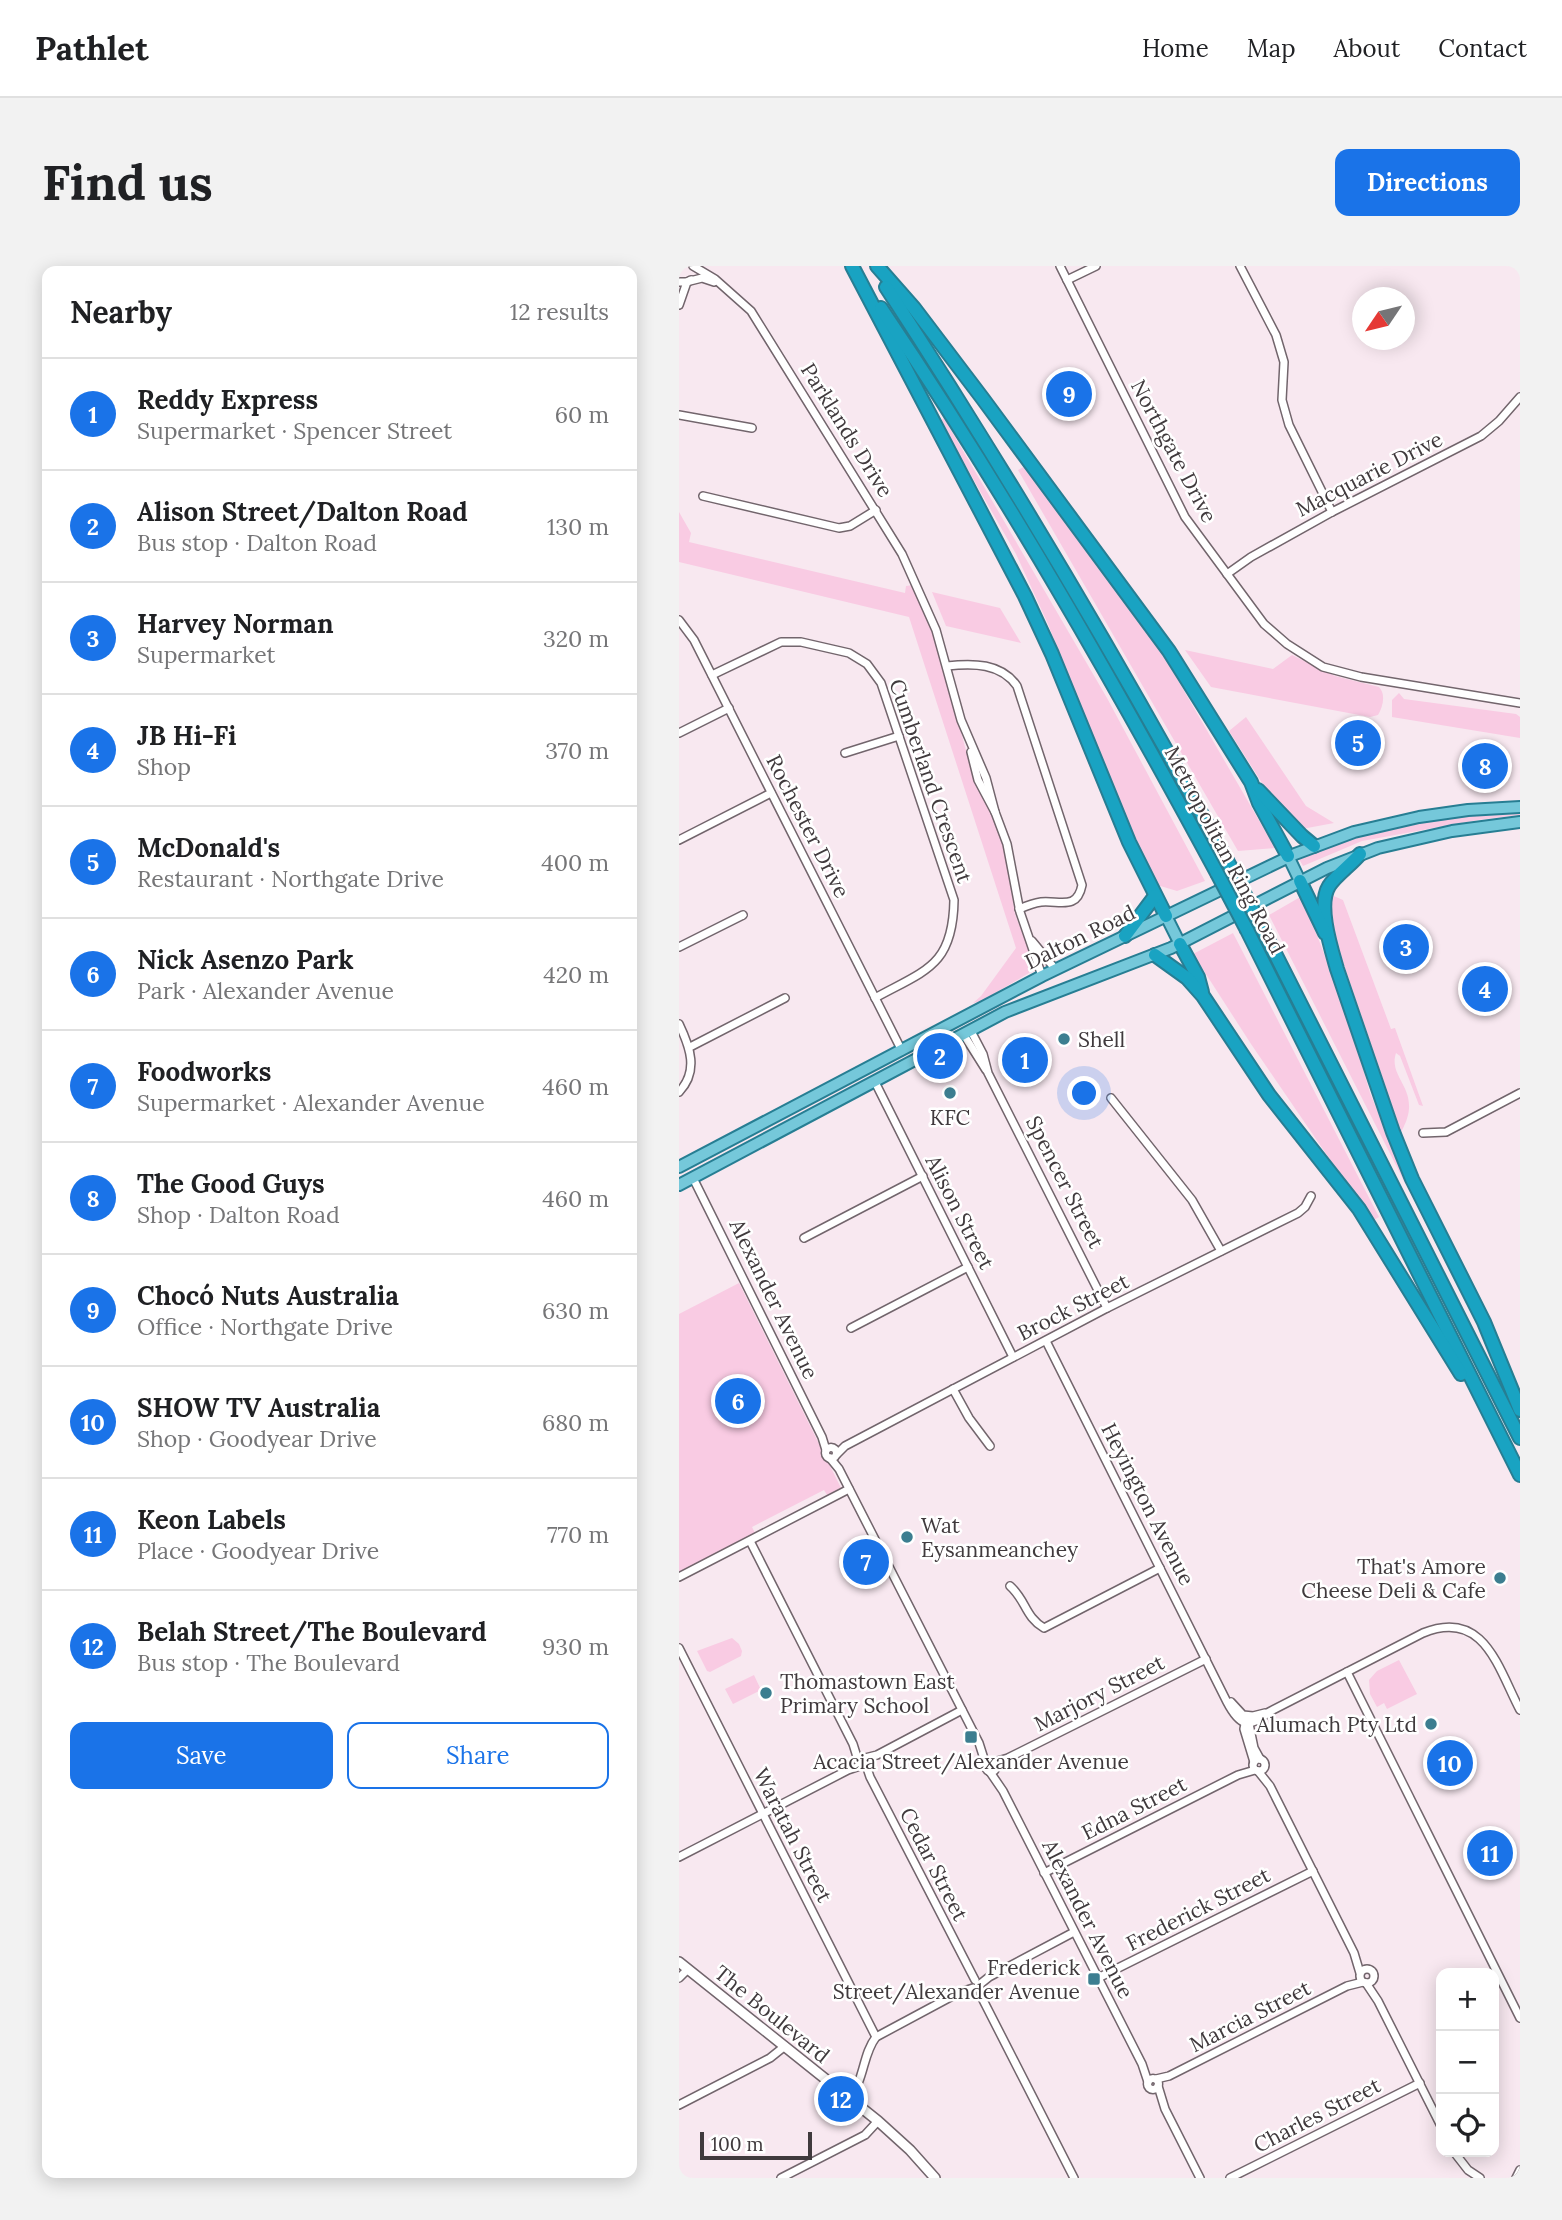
<!DOCTYPE html>
<meta charset="utf-8">
<style>
body{margin:0;font-family:Lora,serif;background:#f2f2f2;color:#202124}
.controls{position:absolute;right:21px;bottom:21px;display:grid;overflow:hidden;border-radius:14px;box-shadow:0 4px 18px #0003}
.controls button{width:63px;height:63px;display:grid;place-items:center;padding:0;border:0;border-bottom:2px solid #e0e0e0;background:#fff;color:#202124;font:35px sans-serif}
.compass{position:absolute;left:673px;top:21px;width:63px;height:63px;border-radius:50%;background:#fff;box-shadow:0 4px 18px #0003;rotate:235deg}
.scale{position:absolute;left:21px;bottom:18px;width:112px;box-sizing:border-box;padding-left:7px;border:4px solid #403a3d;border-top:0;font-size:19px;line-height:24px;white-space:nowrap;color:#403a3d;-webkit-text-stroke:5px #fff;paint-order:stroke}
.you{position:absolute;left:406px;top:828px;width:24px;height:24px;margin:-18px;border:5px solid #fff;border-radius:50%;background:#1a73e8;box-shadow:0 0 0 10px #1a73e833}
.badge{display:grid;place-items:center;width:46px;height:46px;border-radius:50%;background:#1a73e8;color:#fff;font-size:23px;font-weight:700}
.pin{position:absolute;translate:-50% -50%;border:4px solid #fff;box-shadow:0 2px 7px #0006}
.list{margin:0;padding:0;list-style:none}
h2{display:flex;justify-content:space-between;align-items:center;height:91px;margin:0;padding:0 28px;font-size:30px}
h2 small{font-size:23px;font-weight:400;color:#757577}
.list li{display:grid;grid-template-columns:46px 1fr auto;gap:21px;align-items:center;box-sizing:border-box;height:112px;padding:0 28px;border-top:2px solid #e0e0e0}
.list b{display:block;font-size:26px;white-space:nowrap}
.list p{margin:0;font-size:23px;white-space:nowrap;color:#757577}
.list em{font-size:23px;font-style:normal;color:#757577}
.actions{display:flex;gap:14px;padding:21px 28px}
.actions a{flex:1;padding:16px 0;border:2px solid #1a73e8;border-radius:14px;text-align:center;font-size:24px;color:#1a73e8}
.actions .main{background:#1a73e8;color:#fff}
.icon{flex:none;width:38px;height:38px;fill:none;stroke:currentColor;stroke-width:2;stroke-linecap:round;stroke-linejoin:round}
.map{position:relative;flex:none;width:841px;height:1912px;overflow:hidden;border-radius:14px}
header{display:flex;align-items:center;gap:42px;box-sizing:border-box;height:98px;padding:0 35px;background:#fff;border-bottom:2px solid #e0e0e0}
header strong{font-size:33px}
nav{display:flex;gap:38px;margin-inline-start:auto;font-size:24px}
.intro{display:flex;align-items:center;justify-content:space-between;box-sizing:border-box;height:168px;padding:0 42px}
h1{margin:0;font-size:49px}
.button{padding:18px 32px;border-radius:14px;background:#1a73e8;color:#fff;font-size:24px;font-weight:700}
main{display:flex;gap:42px;padding:0 42px}
aside{flex:1;background:#fff;border-radius:14px;box-shadow:0 4px 18px #0003}
.map>svg:first-child{display:block}
.green{fill:#f9cbe3}
.lines{fill:none;stroke-linecap:round;stroke-linejoin:round}
.minor-casing{stroke:#72656c;stroke-width:10}
.tertiary-casing{stroke:#72656c;stroke-width:12}
.primary-casing{stroke:#277e93;stroke-width:14}
.motorway-casing{stroke:#277e93;stroke-width:16}
.minor{stroke:#fff;stroke-width:7}
.tertiary{stroke:#fff;stroke-width:9}
.primary{stroke:#75c8da;stroke-width:10}
.motorway{stroke:#19a3c2;stroke-width:12}
.motorway-bridge-casing{stroke:#277e93;stroke-width:16;stroke-linecap:butt}
.motorway-bridge{stroke:#19a3c2;stroke-width:12}
.poi-dot{fill:#3c7e90;stroke:#fff;stroke-width:2.5}
.labels{text-anchor:middle;dominant-baseline:central;stroke-width:5;stroke-linejoin:round;paint-order:stroke}
.street-label{font-size:21px;fill:#403a3d;stroke:#fff}
.poi-label{font-size:21px;fill:#403a3d;stroke:#fff;text-anchor:start}
</style>
<header>
<strong>Pathlet</strong>
<nav><a>Home</a><a>Map</a><a>About</a><a>Contact</a></nav>
</header>
<div class="intro"><h1>Find us</h1><a class="button">Directions</a></div>
<main>
<aside>
<h2>Nearby<small>12 results</small></h2>
<ul class="list">
<li><span class="badge">1</span><div><b>Reddy Express</b><p>Supermarket · Spencer Street</p></div><em>60 m</em></li>
<li><span class="badge">2</span><div><b>Alison Street/Dalton Road</b><p>Bus stop · Dalton Road</p></div><em>130 m</em></li>
<li><span class="badge">3</span><div><b>Harvey Norman</b><p>Supermarket</p></div><em>320 m</em></li>
<li><span class="badge">4</span><div><b>JB Hi-Fi</b><p>Shop</p></div><em>370 m</em></li>
<li><span class="badge">5</span><div><b>McDonald's</b><p>Restaurant · Northgate Drive</p></div><em>400 m</em></li>
<li><span class="badge">6</span><div><b>Nick Asenzo Park</b><p>Park · Alexander Avenue</p></div><em>420 m</em></li>
<li><span class="badge">7</span><div><b>Foodworks</b><p>Supermarket · Alexander Avenue</p></div><em>460 m</em></li>
<li><span class="badge">8</span><div><b>The Good Guys</b><p>Shop · Dalton Road</p></div><em>460 m</em></li>
<li><span class="badge">9</span><div><b>Chocó Nuts Australia</b><p>Office · Northgate Drive</p></div><em>630 m</em></li>
<li><span class="badge">10</span><div><b>SHOW TV Australia</b><p>Shop · Goodyear Drive</p></div><em>680 m</em></li>
<li><span class="badge">11</span><div><b>Keon Labels</b><p>Place · Goodyear Drive</p></div><em>770 m</em></li>
<li><span class="badge">12</span><div><b>Belah Street/The Boulevard</b><p>Bus stop · The Boulevard</p></div><em>930 m</em></li>
</ul>
<div class="actions"><a class="main">Save</a><a>Share</a></div>
</aside>
<div class="map">
<svg width="841" height="1912" viewBox="0 0 841 1912">
<rect width="100%" height="100%" fill="#f8e8f0"/>
<g class="green">
<path d="M265,152L428,432L526,615L498,625L478,619L434,525L369,358L337,288L261,155Z"/>
<path d="M350,198L482,385L596,582L559,585L339,204Z"/>
<path d="M0,246L12,267L10,276L226,327L227,320L235,319L256,372L293,506L307,533L326,586L336,648L354,696L353,702L350,707L303,735L294,737L302,730L337,682L230,351L0,296Z"/>
<path d="M253,326L321,342L342,377L267,360Z"/>
<path d="M506,384L594,403L613,389L656,410L700,421C707,428 704,441 699,449L691,451L532,421Z"/>
<path d="M720,427L725,433L837,448L841,451V472L713,451V434Z"/>
<path d="M567,451L627,540L655,557L623,563L590,528L550,465Z"/>
<path d="M841,547V549L799,554L683,575L624,600L620,593C670,572 722,558 776,551C798,549 820,550 841,547Z"/>
<path d="M650,628L664,634L712,763L716,762L744,840L740,839L721,790L717,787C708,814 746,824 722,866L655,670L648,643Z"/>
<path d="M623,630L670,753L691,827L729,918L727,919L590,649Z"/>
<path d="M554,667L700,951L693,955L572,778L514,688Z"/>
<path d="M60,1017L162,1222L148,1229L145,1224L73,1261L76,1267L0,1307V1048Z"/>
<path d="M53,1372L60,1378L63,1385L62,1390L31,1406L28,1405L18,1385Z"/>
<path d="M720,1394L738,1428L708,1443L705,1437L698,1441L691,1428L690,1414L698,1405Z"/>
<path d="M75,1409L82,1424L54,1438L46,1423Z"/>
</g>
<g class="lines">
<defs>
<g id="minor">
<path d="M14,0L36,13L72,45L223,288L257,364L282,454L307,512L316,546"/>
<path d="M381,0L506,251L585,358L608,378L644,401L682,411L841,437"/>
<path d="M561,0L597,69L605,96L603,134L610,159L653,246"/>
<path d="M388,14L417,0"/>
<path d="M11,15L23,12L35,16"/>
<path d="M0,16H8L12,14"/>
<path d="M0,39L8,16"/>
<path d="M0,149L73,162"/>
<path d="M24,230L160,262L171,260L197,244"/>
<path d="M548,308L572,291L653,246L802,170L820,155L841,131"/>
<path d="M0,354L15,374L223,785"/>
<path d="M268,400C294,397 322,397 338,420L403,619C398,645 380,634 362,636C355,637 347,640 340,643"/>
<path d="M33,409L102,376H122L170,387L188,398L202,417L275,634C274,700 247,704 196,732"/>
<path d="M0,467L50,442"/>
<path d="M292,486L299,514L316,546L328,578L341,646L363,710"/>
<path d="M166,487L220,470"/>
<path d="M0,574L92,527"/>
<path d="M353,675L377,704"/>
<path d="M0,681L64,649"/>
<path d="M0,758C11,781 20,805 0,826"/>
<path d="M292,765L304,788L309,807L428,1042"/>
<path d="M285,769L307,804"/>
<path d="M11,781L106,732"/>
<path d="M196,816L334,1091"/>
<path d="M432,832L513,934L542,985"/>
<path d="M744,867L767,866L841,827"/>
<path d="M14,912L143,1171L147,1184"/>
<path d="M125,972L244,910"/>
<path d="M172,1062L289,1001"/>
<path d="M367,1075L548,1436C560,1459 569,1464 590,1446L744,1367C805,1342 819,1402 841,1444"/>
<path d="M274,1123L290,1152L311,1180"/>
<circle cx="152" cy="1187" r="5.5"/>
<path d="M158,1188L166,1180L428,1042L619,947L626,941L632,930"/>
<path d="M151,1192L160,1203L300,1477L307,1499"/>
<path d="M71,1275L174,1478L179,1494"/>
<path d="M0,1311L170,1223"/>
<path d="M331,1320C347,1334 346,1351 365,1362L481,1302"/>
<path d="M0,1382L197,1771"/>
<path d="M668,1406L841,1752"/>
<path d="M552,1436L564,1449L574,1450L586,1447"/>
<path d="M567,1453L565,1463L575,1496"/>
<path d="M569,1453L575,1482L581,1493"/>
<path d="M186,1492L198,1489L283,1444"/>
<circle cx="580" cy="1499" r="6"/>
<circle cx="312" cy="1501" r="5"/>
<path d="M315,1496L329,1492L527,1393"/>
<path d="M187,1499L191,1511L296,1714"/>
<path d="M579,1505L591,1520L675,1687L681,1707"/>
<path d="M311,1506L324,1525L463,1798L469,1816"/>
<path d="M0,1591L169,1504L181,1500"/>
<path d="M365,1607L559,1509L576,1504"/>
<circle cx="688" cy="1710" r="7"/>
<path d="M0,1712L9,1703"/>
<path d="M419,1712L634,1605"/>
<path d="M687,1717L699,1735L762,1860"/>
<path d="M300,1719L310,1711L395,1666"/>
<path d="M300,1720L303,1732L395,1912"/>
<circle cx="474" cy="1818" r="5.5"/>
<path d="M477,1813L490,1810L668,1720L684,1716"/>
<path d="M479,1820L486,1843L521,1912"/>
<path d="M170,1832C186,1814 183,1789 197,1771L279,1727L294,1722"/>
<path d="M0,1839L91,1792L106,1780"/>
<path d="M775,1886L789,1904L801,1912"/>
<path d="M102,1912L186,1869L199,1855"/>
<path d="M551,1912L741,1817"/>
<path d="M837,1912L841,1904"/>
</g>
<path id="tertiary" d="M0,1696L199,1855L231,1884L256,1912"/>
<g id="primary">
<path d="M609,590L621,615"/>
<path d="M487,650L501,678"/>
<path d="M0,901L363,710L616,588L675,566L740,551L789,544L841,541"/>
<path d="M0,919L326,746L492,682L648,602L699,582L773,565L841,556"/>
</g>
<g id="motorway">
<path d="M173,0L346,330L373,388L450,576L487,650"/>
<path d="M198,0L235,42L304,133L490,385L572,516L580,537L609,590"/>
<path d="M207,21C330,210 444,402 551,600"/>
<path d="M202,42C325,224 434,414 538,607"/>
<path d="M579,524L623,570L635,580"/>
<path d="M681,588C673,598 656,610 650,620C638,639 652,682 658,703L714,866L733,913L805,1056L841,1144"/>
<path d="M621,615L646,667"/>
<path d="M581,658L841,1172"/>
<path d="M568,664L841,1209"/>
<path d="M446,670L476,630"/>
<path d="M501,678L519,711L523,726"/>
<path d="M476,689L508,712L524,730L590,829L680,943L782,1108"/>
</g>
</defs>
<use href="#minor" class="minor-casing"/>
<use href="#tertiary" class="tertiary-casing"/>
<use href="#primary" class="primary-casing"/>
<use href="#motorway" class="motorway-casing"/>
<use href="#minor" class="minor"/>
<use href="#tertiary" class="tertiary"/>
<use href="#primary" class="primary"/>
<use href="#motorway" class="motorway"/>
<defs>
<g id="motorway-bridge">
<path d="M551,600L581,658"/>
<path d="M538,607L568,664"/>
</g>
</defs>
<use href="#motorway-bridge" class="motorway-bridge-casing"/>
<use href="#motorway-bridge" class="motorway-bridge"/>
</g>
<g class="poi-dot">
<circle cx="385" cy="773" r="7"/>
<circle cx="271" cy="827" r="7"/>
<circle cx="228" cy="1271" r="7"/>
<circle cx="821" cy="1312" r="7"/>
<circle cx="87" cy="1427" r="7"/>
<circle cx="752" cy="1458" r="7"/>
<rect x="285" y="1464" width="14" height="14" rx="3.5"/>
<rect x="408" y="1706" width="14" height="14" rx="3.5"/>
</g>
<g class="labels">
<g class="street-label">
<text transform="translate(168 164) rotate(58)">Parklands Drive</text>
<text transform="translate(495 185) rotate(62)">Northgate Drive</text>
<text transform="translate(690 208) rotate(-27)">Macquarie Drive</text>
<text transform="translate(252 515) rotate(71)">Cumberland Crescent</text>
<text transform="translate(129 560) rotate(63)">Rochester Drive</text>
<text transform="translate(546 584) rotate(62)">Metropolitan Ring Road</text>
<text transform="translate(401 671) rotate(-26)">Dalton Road</text>
<text transform="translate(386 916) rotate(63)">Spencer Street</text>
<text transform="translate(281 946) rotate(63)">Alison Street</text>
<text transform="translate(95 1033) rotate(64)">Alexander Avenue</text>
<text transform="translate(394 1041) rotate(-27)">Brock Street</text>
<text transform="translate(469 1238) rotate(63)">Heyington Avenue</text>
<text transform="translate(420 1427) rotate(-27)">Marjory Street</text>
<text transform="translate(455 1542) rotate(-27)">Edna Street</text>
<text transform="translate(114 1569) rotate(63)">Waratah Street</text>
<text transform="translate(255 1598) rotate(63)">Cedar Street</text>
<text transform="translate(519 1643) rotate(-27)">Frederick Street</text>
<text transform="translate(409 1653) rotate(63)">Alexander Avenue</text>
<text transform="translate(93 1748) rotate(39)">The Boulevard</text>
<text transform="translate(571 1750) rotate(-27)">Marcia Street</text>
<text transform="translate(638 1849) rotate(-27)">Charles Street</text>
</g>
<g class="poi-label">
<text x="399" y="773">Shell</text>
<text x="271" y="851" text-anchor="middle">KFC</text>
<text x="242" y="1259">Wat<tspan x="242" dy="24">Eysanmeanchey</tspan></text>
<text x="807" y="1300" text-anchor="end">That's Amore<tspan x="807" dy="24">Cheese Deli &amp; Cafe</tspan></text>
<text x="101" y="1415">Thomastown East<tspan x="101" dy="24">Primary School</tspan></text>
<text x="738" y="1458" text-anchor="end">Alumach Pty Ltd</text>
<text x="292" y="1495" text-anchor="middle">Acacia Street/Alexander Avenue</text>
<text x="401" y="1701" text-anchor="end">Frederick<tspan x="401" dy="24">Street/Alexander Avenue</tspan></text>
</g>
</g>
</svg>
<div class="controls">
<button>+</button>
<button>−</button>
<button><svg class="icon" aria-label="locate" viewBox="0 0 24 24"><circle cx="12" cy="12" r="6"/><path d="M12 2v4M12 18v4M2 12h4M18 12h4"/></svg></button>
</div>
<svg class="compass" viewBox="-18 -18 36 36"><path d="M0-13l5 13h-10z" fill="#e53935"/><path d="M0 13l5-13h-10z" fill="#757577"/></svg>
<div class="scale">100 m</div>
<div class="you"></div>
<div class="pin badge" style="left:346px;top:794px">1</div>
<div class="pin badge" style="left:261px;top:790px">2</div>
<div class="pin badge" style="left:727px;top:681px">3</div>
<div class="pin badge" style="left:806px;top:723px">4</div>
<div class="pin badge" style="left:679px;top:477px">5</div>
<div class="pin badge" style="left:59px;top:1135px">6</div>
<div class="pin badge" style="left:187px;top:1296px">7</div>
<div class="pin badge" style="left:806px;top:500px">8</div>
<div class="pin badge" style="left:390px;top:128px">9</div>
<div class="pin badge" style="left:771px;top:1497px">10</div>
<div class="pin badge" style="left:811px;top:1587px">11</div>
<div class="pin badge" style="left:162px;top:1833px">12</div>
</div>
</main>
